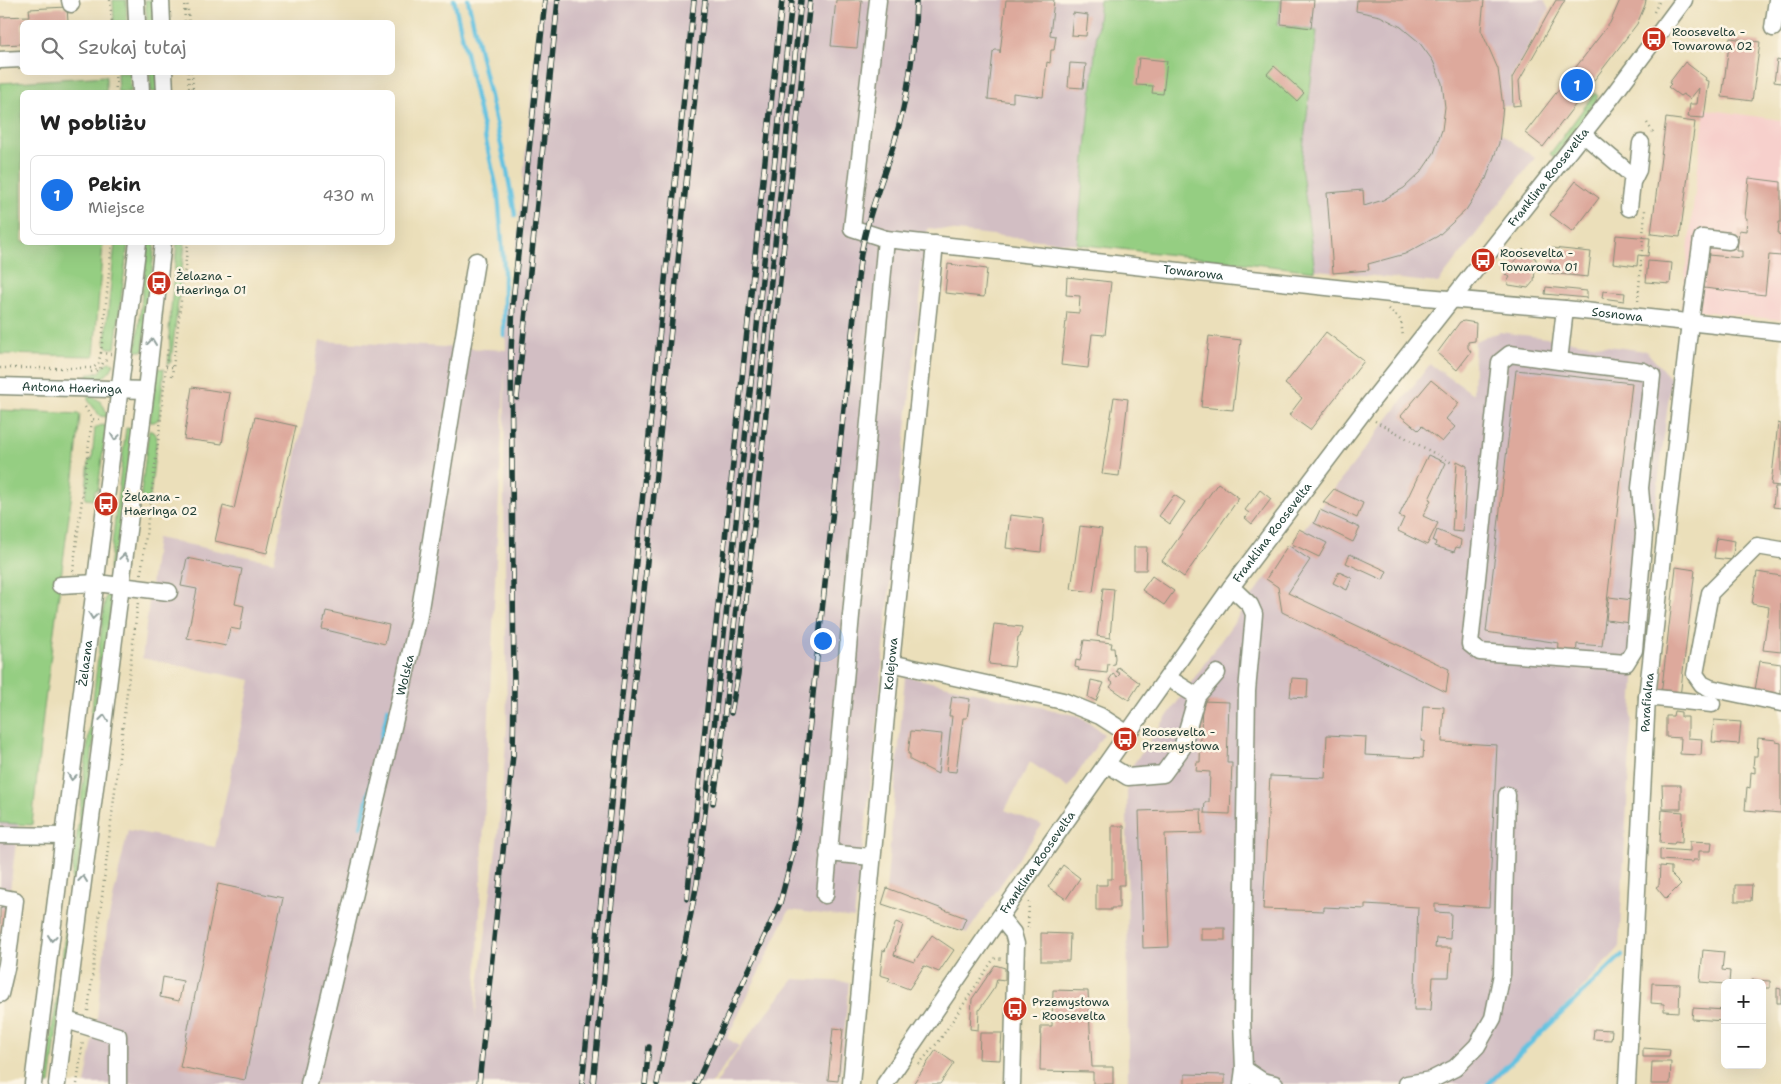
<!DOCTYPE html>
<html lang="pl">
<meta charset="utf-8">
<style>
body{margin:0;font-family:"Shantell Sans",sans-serif;background:#f6f6f6;color:#222}
.controls{position:absolute;right:15px;bottom:15px;display:grid;overflow:hidden;border-radius:8px;box-shadow:0 5px 20px #0002}
.controls button{width:45px;height:45px;display:grid;place-items:center;padding:0;border:0;border-bottom:1px solid #e0e0e0;background:#fff;color:#222;font:25px sans-serif}
.you{position:absolute;left:822px;top:640px;width:18px;height:18px;margin:-12px;border:4px solid #fff;border-radius:50%;background:#1a73e8;box-shadow:0 0 0 8px #1a73e833}
.badge{display:grid;place-items:center;width:32px;height:32px;border-radius:50%;background:#1a73e8;color:#fff;font-size:16px;font-weight:700}
.pin{position:absolute;translate:-50% -50%;border:2px solid #fff;box-shadow:0 1px 5px #0006}
.list{margin:0;padding:0;list-style:none}
h2{display:flex;justify-content:space-between;align-items:center;height:65px;margin:0;padding:0 20px;font-size:21px}
h2 small{font-size:16px;font-weight:400;color:#767676}
.list li{display:grid;grid-template-columns:32px 1fr auto;gap:15px;align-items:center;box-sizing:border-box;height:80px;margin:0 10px 10px;padding:0 10px;border:1px solid #e0e0e0;border-radius:8px}
.list b{display:block;font-size:19px;white-space:nowrap}
.list p{margin:0;font-size:16px;white-space:nowrap;color:#767676}
.list em{font-size:16px;font-style:normal;color:#767676}
.icon{flex:none;width:28px;height:28px;fill:none;stroke:currentColor;stroke-width:2;stroke-linecap:round;stroke-linejoin:round}
.map{position:relative;flex:none;width:1781px;height:1084px;overflow:hidden}
.search{position:absolute;background:#fff;box-shadow:0 5px 20px #0002;left:20px;top:20px;width:375px;height:55px;display:flex;align-items:center;gap:12px;box-sizing:border-box;padding:0 18px;border-radius:8px;color:#767676;font-size:19px}
.panel{position:absolute;background:#fff;box-shadow:0 5px 20px #0002;left:20px;top:90px;width:375px;height:155px;border-radius:8px}
.map>svg:first-child{display:block}
.built{fill:#f7d0cc}
.industrial{fill:#d2bec3;fill-rule:evenodd}
.green{fill:#95ce82;stroke:#5a865b}
.lines{fill:none;stroke-linecap:round;stroke-linejoin:round}
.stream{stroke:#63c2e1;stroke-width:4.5}
.building{fill:#dda99c}
.minor-casing{stroke:#858e77;stroke-width:19}
.path{stroke:#858e77;stroke-width:2.5;stroke-dasharray:1 4;stroke-linecap:butt}
.minor{stroke:#fff;stroke-width:16}
.rail-casing{stroke:#1f3d34;stroke-width:5.5}
.rail{stroke:#fcf5e5;stroke-width:4;stroke-dasharray:11;stroke-linecap:butt}
.oneway{stroke:#8f9e9a}
.labels{text-anchor:middle;dominant-baseline:central;stroke-width:5;stroke-linejoin:round;paint-order:stroke}
.poi-label{font-size:12px;fill:#1f3d34;stroke:#fcf5e5;text-anchor:start}
.street-label{font-size:12px;fill:#1f3d34;stroke:#fcf5e5}
</style>
<div class="map">
<svg width="1781" height="1084" viewBox="0 0 1781 1084">
<rect width="100%" height="100%" fill="#fcf5e5"/>
<filter id="ink" filterUnits="userSpaceOnUse"><feTurbulence type="fractalNoise" baseFrequency=".02" numOctaves="2"/><feDisplacementMap in="SourceGraphic" scale="10" xChannelSelector="R" yChannelSelector="G"/><feConvolveMatrix kernelMatrix="1 2 1 2 8 2 1 2 1" color-interpolation-filters="sRGB"/></filter>
<filter id="wash" filterUnits="userSpaceOnUse"><feTurbulence type="fractalNoise" baseFrequency=".0096" numOctaves="4" result="noise"/><feDisplacementMap in="SourceGraphic" scale="20" xChannelSelector="R" yChannelSelector="G"/><feGaussianBlur stdDeviation="1.12" result="paint"/><feColorMatrix in="noise" values="0 0 0 0 0 0 0 0 0 0 0 0 0 0 0 0 0 1.4 0 .05"/><feComposite in="paint" operator="in"/></filter>
<g filter="url(#wash)">
<rect width="100%" height="100%" fill="#ebdfba"/>
<path class="built" d="M1705,109L1781,120V320L1681,309Z"/>
<g class="industrial">
<path d="M540,0H1544L1549,10L1510,79L1512,106H1503L1500,133L1535,158L1438,283L928,228L895,530L875,747L854,918L789,910L727,1038L739,1046L711,1084H85L97,1018L107,926L128,830L215,847L251,680L142,658L157,538L274,562L320,341L506,350L505,315L517,242ZM505,365L504,493L507,727L501,808L475,1020Z"/>
<path d="M1500,332L1646,351L1671,379L1634,680L1619,948L1493,1084H1128L1127,773L1256,591L1430,364L1473,394L1475,341Z"/>
<path d="M905,676L1079,716L1104,734L1068,788L1030,762L1005,810L1042,825L967,933L885,903Z"/>
<path d="M0,818L19,819L0,969Z"/>
<path d="M794,979L849,982L840,1084H716L742,1044Z"/>
</g>
<g class="green">
<path d="M113,0H126L127,22H114Z"/>
<path d="M145,0H153L154,22H147Z"/>
<path d="M1100,0H1281L1278,25L1317,31L1301,165L1315,271L1077,244Z"/>
<path d="M117,73H130L131,92H118Z"/>
<path d="M150,73H157L158,92H151Z"/>
<path d="M106,76V92H22V242L103,243L94,356L0,354V83Z"/>
<path d="M1595,93L1598,95L1594,106L1554,157L1550,154Z"/>
<path d="M115,243H128L115,348H108L105,343Z"/>
<path d="M148,243H155L143,351H136Z"/>
<path d="M177,243H185L171,362L168,364L170,348L169,330Z"/>
<path d="M109,362L114,363C110,376 101,379 88,380V374L100,372L105,364Z"/>
<path d="M157,368L164,369L159,419L154,422H150Z"/>
<path d="M88,396C99,397 106,406 107,417L100,416L88,400Z"/>
<path d="M0,410L80,414L75,469L43,716L32,825L0,823Z"/>
<path d="M101,425L106,426L98,490H95L94,500L85,499L89,460H92L95,428Z"/>
<path d="M126,428L133,429L116,571L110,573L109,569Z"/>
<path d="M149,430L153,432L157,436L149,506L143,501L141,493Z"/>
<path d="M109,593L112,595V598L50,1084H43L59,985L105,599L107,594Z"/>
</g>
<g class="lines">
<g class="stream">
<path d="M454,0L498,194L504,268V335"/>
<path d="M468,0L507,171L515,215"/>
<path d="M361,827L388,709"/>
<path d="M1488,1084L1622,955"/>
</g>
</g>
<g id="blocks">
<g class="building">
<path d="M836,0H862L857,48L831,46Z"/>
<path d="M1006,0H1054L1050,35L1056,36L1054,50H1051L1050,63L1047,62L1043,97L1013,93V102L988,99L993,52L995,50H1000V53Z"/>
<path d="M1282,0H1314L1311,28L1281,24Z"/>
<path d="M1357,0H1484L1481,30L1498,69L1503,106L1499,143L1486,179L1466,210L1438,236L1405,254L1368,264L1369,270L1333,273L1327,193L1363,190L1364,206L1383,200L1404,188L1421,172L1434,153L1442,130L1445,107L1442,83L1433,61L1419,42L1401,27L1380,16L1356,11Z"/>
<path d="M1556,0H1565L1519,81L1521,105L1513,106L1512,78Z"/>
<path d="M1620,0H1646L1645,5L1637,24L1543,147L1525,133L1610,23Z"/>
<path d="M67,7L68,22H22V44L0,45V17L30,16L29,9Z"/>
<path d="M1073,13L1088,15L1086,36L1071,35Z"/>
<path d="M1730,38L1760,42L1752,101L1722,97Z"/>
<path d="M1139,58L1167,61L1163,94L1152,93L1153,86L1136,85Z"/>
<path d="M1777,60L1781,61V83L1774,82Z"/>
<path d="M1685,62L1706,78L1705,80L1709,81L1704,118L1688,117L1690,104H1697L1699,88L1690,99L1683,94L1680,96L1668,87L1671,84L1669,83Z"/>
<path d="M1070,63L1086,64L1083,88L1068,87Z"/>
<path d="M1274,66L1304,93L1297,101L1267,74Z"/>
<path d="M1666,118L1695,122L1680,237L1651,234Z"/>
<path d="M1749,178L1781,182V222H1779L1778,234L1781,235V256L1769,255L1765,295L1704,288L1708,255L1742,258V251H1737L1739,230L1746,231L1747,218H1745Z"/>
<path d="M1576,181L1599,198L1573,232L1550,215Z"/>
<path d="M1616,235L1650,238L1648,256L1638,255L1637,266L1613,263Z"/>
<path d="M1552,248L1591,252L1588,277L1549,273Z"/>
<path d="M1523,249L1536,259L1534,281L1528,288L1509,285L1507,282L1510,277L1505,274Z"/>
<path d="M1648,261L1672,263L1670,284L1646,282Z"/>
<path d="M948,264L987,269L984,297L945,293Z"/>
<path d="M1067,277L1111,282L1105,335L1092,334L1088,368L1061,365L1067,312L1079,313L1080,296L1066,295Z"/>
<path d="M1546,287L1587,291V298L1545,294Z"/>
<path d="M1603,291L1625,293L1624,301L1602,298Z"/>
<path d="M1464,321L1476,323L1475,341L1468,342V348L1471,352L1457,370L1437,353L1460,322Z"/>
<path d="M1326,332L1364,361L1310,430L1289,415L1302,398L1285,384Z"/>
<path d="M1209,336L1241,340L1233,410L1201,407Z"/>
<path d="M1516,370L1632,383L1602,646L1577,644L1576,657L1558,656L1559,643L1486,632Z"/>
<path d="M1431,380L1459,403L1446,419L1455,427L1442,442L1422,426L1418,430L1401,416Z"/>
<path d="M192,387L230,393L222,444L184,439Z"/>
<path d="M1114,397L1128,399L1119,476L1102,474Z"/>
<path d="M255,417L296,426L267,553L215,541L223,506L234,509Z"/>
<path d="M1778,423L1781,424V486L1771,485Z"/>
<path d="M1428,455L1446,463L1429,499L1431,500L1423,516L1438,523L1427,545L1398,531L1404,518L1399,516Z"/>
<path d="M1457,461L1467,466L1463,532L1452,531Z"/>
<path d="M1218,483L1239,498L1184,577L1162,561Z"/>
<path d="M1775,487H1781V508L1773,507Z"/>
<path d="M1334,489L1363,503L1357,518L1323,502Z"/>
<path d="M1260,490L1271,499L1252,524L1245,518L1249,513L1245,510Z"/>
<path d="M1174,495L1185,502L1170,524L1159,516Z"/>
<path d="M1320,510L1360,528L1353,542L1314,523Z"/>
<path d="M1010,515L1044,519L1041,552L1006,548Z"/>
<path d="M1080,526L1102,529L1093,592L1071,589Z"/>
<path d="M1299,529L1327,543L1319,557L1292,544Z"/>
<path d="M1437,530L1461,540L1460,548L1456,547L1454,552L1435,546L1436,542L1433,541Z"/>
<path d="M1717,538L1735,541L1732,560L1714,558Z"/>
<path d="M1288,545L1310,560L1288,593L1449,669L1446,692L1282,612L1278,587L1266,579Z"/>
<path d="M1134,547H1147L1146,570H1134Z"/>
<path d="M1350,554L1387,571L1383,580L1346,563Z"/>
<path d="M187,558L242,569L235,604L244,606L240,630L230,628L226,646L187,638L197,589L181,586Z"/>
<path d="M1676,567L1695,570L1680,697L1661,695Z"/>
<path d="M1339,572L1352,578L1347,590L1333,583Z"/>
<path d="M1757,572L1781,576V652L1763,650L1769,607L1752,604Z"/>
<path d="M1152,576L1174,591L1164,605L1142,590Z"/>
<path d="M1103,588L1114,589L1110,638L1097,636Z"/>
<path d="M1609,597L1632,600L1630,623L1606,620Z"/>
<path d="M326,611L389,625L385,644L322,629Z"/>
<path d="M994,624L1022,627L1020,637H1018L1014,667L989,664Z"/>
<path d="M1084,640L1112,643L1111,648H1114L1115,658L1114,665L1108,664L1107,673L1078,670L1079,668L1075,667L1076,660L1080,661Z"/>
<path d="M1760,661L1781,664V694L1755,690Z"/>
<path d="M1118,667L1140,683L1129,700L1110,687L1113,683L1109,680L1113,674L1117,677L1120,674L1116,671Z"/>
<path d="M1292,678L1308,679L1307,698L1290,697Z"/>
<path d="M1091,680L1104,683L1096,701L1088,697Z"/>
<path d="M952,696L970,699L967,718H963L956,772L946,771L952,716H949Z"/>
<path d="M1202,701L1229,702L1227,763H1232L1230,814L1204,813L1205,802H1209L1210,772L1196,771L1197,762H1200Z"/>
<path d="M1423,706L1444,707L1442,742L1497,745L1489,907L1435,904V912L1451,913L1450,939L1436,938L1435,948H1451L1449,977H1433L1431,1010H1414L1418,907L1365,904V909L1324,907V911L1263,909L1270,776L1325,778L1327,735L1366,737L1365,755L1423,758L1424,741H1421Z"/>
<path d="M1674,711L1681,712V717H1688V738L1702,739L1701,755L1680,754L1681,738L1666,737V716H1673Z"/>
<path d="M1714,720L1741,722L1739,744L1712,742Z"/>
<path d="M911,731L942,734L938,774L910,760V754H908Z"/>
<path d="M1758,738L1776,740V742L1781,743V813L1745,810L1747,787L1750,788L1751,772L1755,773V767H1753L1754,756H1757Z"/>
<path d="M1662,785H1681V809H1663Z"/>
<path d="M1201,809L1202,833L1165,834L1169,947L1143,948L1139,811Z"/>
<path d="M1662,810L1683,812L1682,843L1675,842L1674,844L1660,843Z"/>
<path d="M1112,826H1124V885H1119V908H1111V910H1096V885H1107V879H1112Z"/>
<path d="M1690,841L1712,842L1711,851H1699V860H1693V862L1660,860V849L1690,851Z"/>
<path d="M1063,865L1080,878L1066,899L1048,887Z"/>
<path d="M1660,866L1671,867V874L1681,884L1666,899L1656,887L1659,885Z"/>
<path d="M218,884L283,898L245,1080L180,1067Z"/>
<path d="M1735,885H1752L1751,901H1735Z"/>
<path d="M887,888L966,918L961,930L882,904Z"/>
<path d="M0,908L8,909L1,949H0Z"/>
<path d="M896,922L903,925L895,949H896L894,955L914,962L932,935L954,950L939,972L924,966L909,989L888,981L890,978L880,975L883,950L885,951Z"/>
<rect x="1201" y="928" width="24" height="12"/>
<path d="M1041,933L1070,934L1069,961H1041Z"/>
<path d="M1703,950L1724,952L1722,970L1730,971L1729,983H1725V984L1700,982Z"/>
<path d="M995,965L1005,968V980L997,979L995,987L979,1010L978,1030L970,1029L972,999Z"/>
<path d="M163,977L183,981L179,1001L160,997Z"/>
<path d="M1752,980L1770,981V988H1762V983H1752Z"/>
<path d="M1652,983L1680,984L1679,1012L1664,1011V1004L1651,1003Z"/>
<path d="M1777,988L1781,989V1003H1777Z"/>
<path d="M1053,990L1088,991L1092,1067H1113V1084H1093V1072L1040,1071L1041,1026H1052Z"/>
<path d="M1693,1008L1725,1010V1021L1692,1019Z"/>
<path d="M833,1028L843,1029L838,1081L828,1080Z"/>
<path d="M1594,1029L1612,1030L1611,1040L1593,1039Z"/>
<path d="M980,1033H1002L1000,1060L979,1059Z"/>
<path d="M1643,1048L1670,1050L1669,1057H1643Z"/>
<path d="M936,1050L954,1063L940,1084H913Z"/>
<path d="M1652,1062H1671L1670,1084H1651Z"/>
<path d="M1185,1074L1225,1075V1084H1185Z"/>
</g>
</g>
</g>
<g filter="url(#ink)">
<use href="#blocks" fill-opacity="0" stroke="#858e77" stroke-width="1"/>
<g class="lines">
<defs>
<g id="minor">
<path d="M70,0L71,4"/>
<path d="M136,0L137,22"/>
<path d="M161,0L162,22"/>
<path d="M878,0L852,228L886,239"/>
<path d="M1773,28L1777,0"/>
<path d="M0,60L22,59"/>
<path d="M140,72L141,92"/>
<path d="M164,72L165,92"/>
<path d="M1583,134L1634,177"/>
<path d="M1629,208L1632,182L1638,170L1641,143"/>
<path d="M1559,361L1643,371L1652,376L1640,488L1644,534L1634,650L1626,663L1480,652L1470,644L1500,362L1510,354L1559,361L1565,309"/>
<path id="s1" d="M0,386L146,390"/>
<path d="M1781,550L1757,546L1710,593L1695,674L1702,684L1710,688L1781,703"/>
<path d="M60,585L97,583L169,592"/>
<path d="M1231,587L1250,605L1254,614L1247,691L1242,1020L1244,1069L1242,1084"/>
<path d="M891,663L1063,701L1100,716L1128,734"/>
<path d="M1168,678L1197,696"/>
<path d="M1647,697L1712,704"/>
<path d="M1107,764L1128,777L1163,774L1182,748L1197,696L1217,673"/>
<path d="M0,835L64,836"/>
<path d="M828,853L872,857"/>
<path id="s2" d="M825,895L886,239L1391,294L1565,309L1781,332"/>
<path d="M0,897L15,900L7,964L0,994"/>
<path d="M1000,917L1013,933L1016,944L1012,1084"/>
<path d="M66,1020L118,1036V1084"/>
<path d="M1244,1069L1262,1081L1275,1084"/>
<path id="s3" d="M33,1084L138,242"/>
<path d="M57,1084L146,390L163,242"/>
<path id="s4" d="M309,1084L418,621L476,261"/>
<path id="s5" d="M851,1084L891,663L935,244"/>
<path id="s6" d="M885,1084L1052,841L1231,587L1367,407L1614,94L1684,0"/>
<path d="M1407,1084L1431,1080L1455,1068L1477,1046L1493,1018L1502,974L1507,795"/>
<path id="s7" d="M1627,1084L1647,697L1689,331L1702,238L1729,241"/>
</g>
</defs>
<use href="#minor" class="minor-casing"/>
<g class="path">
<path d="M110,0L112,22"/>
<path d="M184,0L185,22"/>
<path d="M187,0L189,22"/>
<path d="M1654,12L1660,0"/>
<path d="M115,72L116,92"/>
<path d="M188,72L189,92"/>
<path d="M192,72L193,92"/>
<path d="M1647,123L1653,132"/>
<path d="M1638,301L1645,210"/>
<path d="M1388,309L1398,317L1401,321L1403,337"/>
<path d="M101,353L112,242"/>
<path d="M166,367H173"/>
<path d="M0,368H93L98,364L101,353L111,354"/>
<path d="M91,372L100,369L104,361L108,360"/>
<path d="M172,376L188,242"/>
<path d="M85,407L92,419L101,420"/>
<path d="M1375,421L1452,463"/>
<path d="M73,571L92,419"/>
<path d="M141,574L160,427L168,346"/>
<path d="M1028,928L1029,901"/>
<path d="M88,1011L138,602"/>
<path d="M919,1064L939,1041L993,960L996,958L1002,959"/>
<path d="M77,1084L83,1041"/>
</g>
<use href="#minor" class="minor"/>
<defs>
<g id="rail">
<path d="M517,398L558,0"/>
<path d="M731,713L738,674L810,0"/>
<path d="M713,803L720,758L801,0"/>
<path d="M687,899L782,0"/>
<path d="M479,1084L513,755L514,690L511,353L513,301L545,0"/>
<path d="M582,1084L694,0"/>
<path d="M593,1084L705,0"/>
<path d="M645,1084L649,1047"/>
<path d="M657,1084L697,883L701,849L792,0"/>
<path d="M696,1084L780,903L793,853L801,805L860,260C866,219 882,182 894,143C908,97 915,48 916,0"/>
</g>
</defs>
<use href="#rail" class="rail-casing"/>
<use href="#rail" class="rail"/>
</g>
<defs><path id="oneway-chevron" d="M-2-3.5L2.5 0L-2 3.5" fill="none" stroke-width="1.6" stroke-linecap="round" stroke-linejoin="round" transform="scale(1.25)"/></defs>
<g class="oneway">
<use href="#oneway-chevron" transform="translate(152 342) rotate(-83)"/>
<use href="#oneway-chevron" transform="translate(115 437) rotate(98)"/>
<use href="#oneway-chevron" transform="translate(124 557) rotate(-82)"/>
<use href="#oneway-chevron" transform="translate(93 616) rotate(97)"/>
<use href="#oneway-chevron" transform="translate(104 718) rotate(-83)"/>
<use href="#oneway-chevron" transform="translate(72 777) rotate(97)"/>
<use href="#oneway-chevron" transform="translate(83 879) rotate(-83)"/>
<use href="#oneway-chevron" transform="translate(52 938) rotate(97)"/>
</g>
</g>
<defs>
<symbol id="bus-disc" viewBox="-11 -11 22 22"><circle r="9.5" fill="#c8321e" stroke="#fcf5e5"/><path d="M-5-6H5V4H4V6H2V4H-2V6H-4V4H-5ZM-3.5-4V0h7V-4ZM-3.5 1.2v1.5H-2V1.2ZM2 1.2v1.5H3.5V1.2Z" fill="#fff"/></symbol>
</defs>
<g fill-rule="evenodd">
<use href="#bus-disc" x="1640" y="25" width="28" height="28"/>
<use href="#bus-disc" x="1469" y="246" width="28" height="28"/>
<use href="#bus-disc" x="145" y="269" width="28" height="28"/>
<use href="#bus-disc" x="92" y="490" width="28" height="28"/>
<use href="#bus-disc" x="1111" y="725" width="28" height="28"/>
<use href="#bus-disc" x="1001" y="995" width="28" height="28"/>
</g>
<g class="labels">
<g class="poi-label">
<text x="1672" y="32">Roosevelta -<tspan x="1672" dy="14">Towarowa 02</tspan></text>
<text x="1500" y="253">Roosevelta -<tspan x="1500" dy="14">Towarowa 01</tspan></text>
<text x="176" y="276">Żelazna -<tspan x="176" dy="14">Haeringa 01</tspan></text>
<text x="124" y="497">Żelazna -<tspan x="124" dy="14">Haeringa 02</tspan></text>
<text x="1142" y="732">Roosevelta -<tspan x="1142" dy="14">Przemysłowa</tspan></text>
<text x="1032" y="1002">Przemysłowa<tspan x="1032" dy="14">- Roosevelta</tspan></text>
</g>
<g class="street-label">
<text stroke="none"><textPath href="#s6" startOffset="1124">Franklina Roosevelta</textPath></text>
<text stroke="none"><textPath href="#s2" startOffset="968">Towarowa</textPath></text>
<text stroke="none"><textPath href="#s2" startOffset="1394">Sosnowa</textPath></text>
<text stroke="none"><textPath href="#s1" startOffset="72">Antona Haeringa</textPath></text>
<text stroke="none"><textPath href="#s6" startOffset="674">Franklina Roosevelta</textPath></text>
<text stroke="none"><textPath href="#s3" startOffset="424">Żelazna</textPath></text>
<text stroke="none"><textPath href="#s5" startOffset="422">Kolejowa</textPath></text>
<text stroke="none"><textPath href="#s4" startOffset="420">Wolska</textPath></text>
<text stroke="none"><textPath href="#s7" startOffset="382">Parafialna</textPath></text>
<text stroke="none"><textPath href="#s6" startOffset="269">Franklina Roosevelta</textPath></text>
</g>
</g>
</svg>
<div class="controls">
<button>+</button>
<button>−</button>
</div>
<div class="you"></div>
<div class="pin badge" style="left:1577px;top:85px">1</div>
<div class="search"><svg class="icon" aria-label="search" viewBox="0 0 24 24"><circle cx="10" cy="10" r="6"/><path d="M15 15l6 6"/></svg>Szukaj tutaj</div>
<section class="panel">
<h2>W pobliżu<small></small></h2>
<ul class="list">
<li><span class="badge">1</span><div><b>Pekin</b><p>Miejsce</p></div><em>430 m</em></li>
</ul>
</section>
</div>
